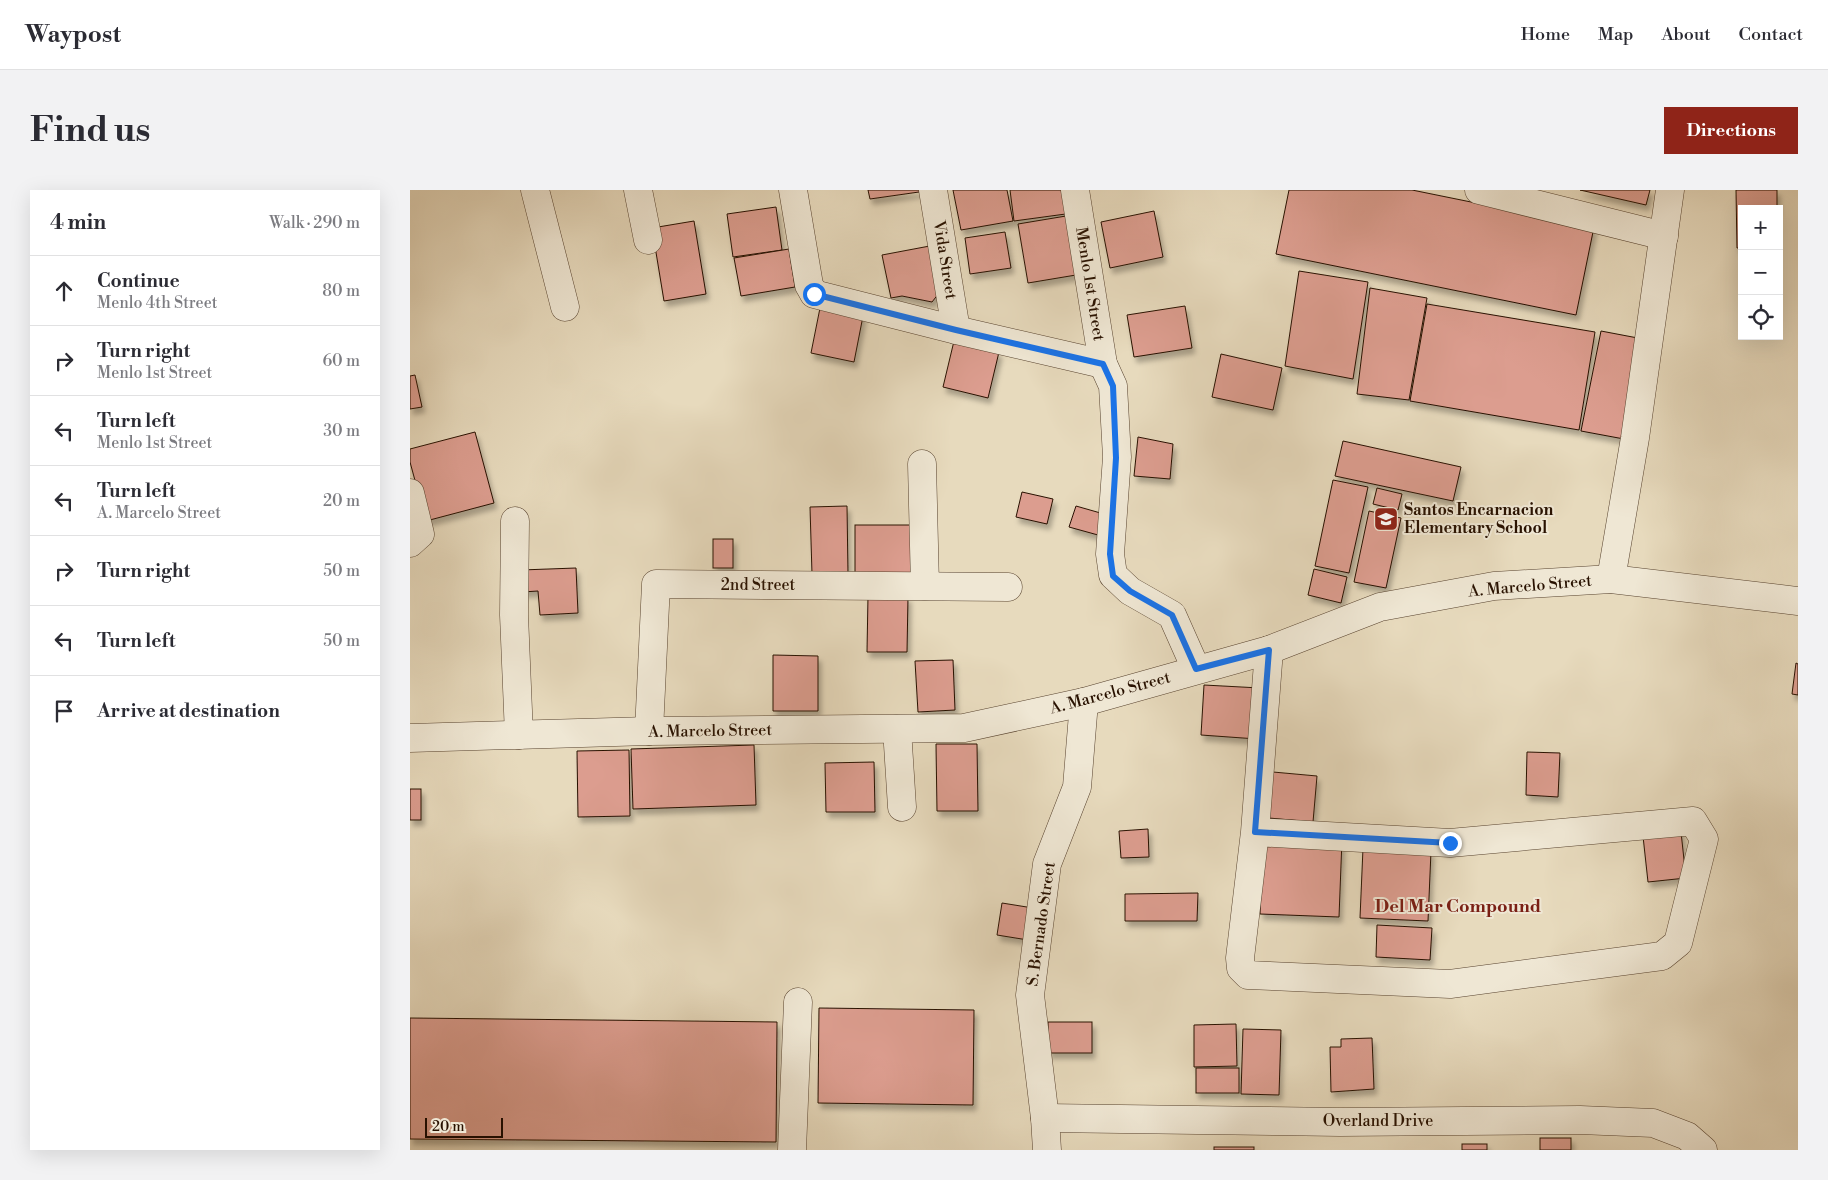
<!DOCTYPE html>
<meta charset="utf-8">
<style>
body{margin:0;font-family:"Libre Bodoni",serif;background:#f2f2f3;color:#2b2b33}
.controls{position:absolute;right:15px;top:15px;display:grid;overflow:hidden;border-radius:0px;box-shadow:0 5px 20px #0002}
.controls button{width:45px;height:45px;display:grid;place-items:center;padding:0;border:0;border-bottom:1px solid #e1e1e2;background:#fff;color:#2b2b33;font:25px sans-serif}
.scale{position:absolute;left:15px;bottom:12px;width:78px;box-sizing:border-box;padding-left:5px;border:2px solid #281100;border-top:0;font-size:14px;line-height:18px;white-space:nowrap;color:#281100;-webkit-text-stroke:4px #efe7d4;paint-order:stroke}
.stop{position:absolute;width:15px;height:15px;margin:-11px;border:4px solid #1a73e8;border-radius:50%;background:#fff}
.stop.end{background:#1a73e8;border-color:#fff;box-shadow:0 1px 5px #0008}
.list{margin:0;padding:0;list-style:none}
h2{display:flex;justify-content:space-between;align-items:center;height:65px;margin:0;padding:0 20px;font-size:21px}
h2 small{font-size:16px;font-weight:400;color:#7c7c81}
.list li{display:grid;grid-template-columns:32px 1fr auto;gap:15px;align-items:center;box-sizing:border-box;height:70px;padding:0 20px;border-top:1px solid #e1e1e2}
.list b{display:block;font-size:19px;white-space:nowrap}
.list p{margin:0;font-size:16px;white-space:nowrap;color:#7c7c81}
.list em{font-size:16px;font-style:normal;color:#7c7c81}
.icon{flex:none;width:28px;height:28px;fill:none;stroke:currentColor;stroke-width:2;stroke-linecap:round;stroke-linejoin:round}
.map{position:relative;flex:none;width:1388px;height:960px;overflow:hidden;border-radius:0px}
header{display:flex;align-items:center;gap:30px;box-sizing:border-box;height:70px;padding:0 25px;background:#fff;border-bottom:1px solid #e1e1e2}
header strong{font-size:24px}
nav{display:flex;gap:28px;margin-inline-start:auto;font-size:18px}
.intro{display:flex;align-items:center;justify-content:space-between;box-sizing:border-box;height:120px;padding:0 30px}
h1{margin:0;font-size:35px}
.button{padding:12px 22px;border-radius:0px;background:#8f2418;color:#fff;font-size:18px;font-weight:700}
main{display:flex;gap:30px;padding:0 30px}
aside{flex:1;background:#fff;border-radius:0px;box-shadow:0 5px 20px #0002}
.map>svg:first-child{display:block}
.building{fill:#dc9d8f;stroke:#281100;filter:url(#shadow)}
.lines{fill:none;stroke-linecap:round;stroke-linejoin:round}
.minor-casing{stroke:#58432f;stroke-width:29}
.minor{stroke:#efe7d4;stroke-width:28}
.route{stroke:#1a73e8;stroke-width:6}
.labels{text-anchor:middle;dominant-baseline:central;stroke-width:4;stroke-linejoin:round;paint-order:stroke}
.street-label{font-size:16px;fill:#281100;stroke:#efe7d4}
.poi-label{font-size:16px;font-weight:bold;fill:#281100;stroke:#efe7d4;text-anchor:start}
.neighbourhood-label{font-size:18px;font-weight:bold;fill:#7a1f14;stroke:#efe7d4}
</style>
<header>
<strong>Waypost</strong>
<nav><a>Home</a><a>Map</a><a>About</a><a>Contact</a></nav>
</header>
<div class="intro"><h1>Find us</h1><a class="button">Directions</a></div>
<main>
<aside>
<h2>4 min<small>Walk · 290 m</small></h2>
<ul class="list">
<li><svg class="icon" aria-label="ahead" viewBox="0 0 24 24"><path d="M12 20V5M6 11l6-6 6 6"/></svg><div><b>Continue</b><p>Menlo 4th Street</p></div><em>80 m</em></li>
<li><svg class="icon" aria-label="right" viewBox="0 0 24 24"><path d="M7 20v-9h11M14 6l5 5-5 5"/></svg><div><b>Turn right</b><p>Menlo 1st Street</p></div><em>60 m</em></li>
<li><svg class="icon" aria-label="left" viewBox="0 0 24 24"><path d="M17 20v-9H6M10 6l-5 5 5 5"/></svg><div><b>Turn left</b><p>Menlo 1st Street</p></div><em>30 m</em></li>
<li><svg class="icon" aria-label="left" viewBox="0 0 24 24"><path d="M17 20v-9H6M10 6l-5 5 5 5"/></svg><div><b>Turn left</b><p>A. Marcelo Street</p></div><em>20 m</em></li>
<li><svg class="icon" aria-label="right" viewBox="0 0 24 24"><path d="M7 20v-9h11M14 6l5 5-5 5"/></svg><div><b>Turn right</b></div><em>50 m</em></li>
<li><svg class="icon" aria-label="left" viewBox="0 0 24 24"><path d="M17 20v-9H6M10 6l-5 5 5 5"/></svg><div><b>Turn left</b></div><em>50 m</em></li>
<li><svg class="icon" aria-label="arrive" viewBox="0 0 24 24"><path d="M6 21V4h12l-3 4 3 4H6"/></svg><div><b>Arrive at destination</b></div></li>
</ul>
</aside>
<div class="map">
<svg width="1388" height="960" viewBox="0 0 1388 960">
<defs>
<filter id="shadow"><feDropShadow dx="3" dy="5.5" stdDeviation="2.5" flood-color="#0004"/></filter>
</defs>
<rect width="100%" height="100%" fill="#e7dabd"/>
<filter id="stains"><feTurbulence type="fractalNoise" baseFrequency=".004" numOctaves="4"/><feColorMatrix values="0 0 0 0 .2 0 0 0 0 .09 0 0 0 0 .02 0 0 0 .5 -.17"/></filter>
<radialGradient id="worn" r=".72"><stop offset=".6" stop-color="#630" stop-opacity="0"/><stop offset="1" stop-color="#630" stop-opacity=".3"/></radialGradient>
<g class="building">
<path d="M458,0H516V1L460,9Z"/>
<path d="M543,0H597L603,31L551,40Z"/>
<path d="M600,0H660L663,23L604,31Z"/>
<path d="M879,0H1002L1184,37L1166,125L866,64Z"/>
<path d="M1170,0H1240L1236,15Z"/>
<path d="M1326,0H1367V19H1332V58H1327Z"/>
<path d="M366,17L372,60L323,67L317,24Z"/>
<path d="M744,21L753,67L700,78L691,32Z"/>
<path d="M656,26L666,85L618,93L608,34Z"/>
<path d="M284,31L296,104L254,111L242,38Z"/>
<path d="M595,42L601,78L560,84L555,48Z"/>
<path d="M525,55L533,98L522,112L492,106L481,108L472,65Z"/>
<path d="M379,59L385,97L331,106L324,68Z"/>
<path d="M889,81L958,92L943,189L875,176Z"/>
<path d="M960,98L1017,108L999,210L947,204Z"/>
<path d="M411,113L454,121L444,172L401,163Z"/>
<path d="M1017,114L1185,142L1169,240L1000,211Z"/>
<path d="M775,116L782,158L724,167L717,125Z"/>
<path d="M1191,141L1233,149L1214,249L1171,241Z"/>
<path d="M544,151L589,162L578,208L533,197Z"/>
<path d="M811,164L872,178L863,220L802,207Z"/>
<path d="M5,185L12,217L0,219V186Z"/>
<path d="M65,242L84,313L16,331L0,272V259Z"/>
<path d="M728,247L763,254L760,289L724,286Z"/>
<path d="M933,251L1051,277L1043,311L925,286Z"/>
<path d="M923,290L958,297L939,383L905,376Z"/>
<path d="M967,298L992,304L988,320L963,314Z"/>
<path d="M612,302L643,309L637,334L606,327Z"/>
<path d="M437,316L438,384H402L400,317Z"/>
<path d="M666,316L694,324L688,345L659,337Z"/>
<path d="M959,321L991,328L976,398L944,392Z"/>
<rect x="445" y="335" width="57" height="50"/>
<rect x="303" y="349" width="20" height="29"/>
<path d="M166,378L168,423L130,425L128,401L112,402L111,380Z"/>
<path d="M904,379L937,387L931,413L898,405Z"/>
<path d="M458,406L498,407L497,462H457Z"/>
<path d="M363,465L408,466V521H363Z"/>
<path d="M543,470L545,520L508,522L505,471Z"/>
<path d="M1386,473L1388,474V505L1382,504Z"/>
<path d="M794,495L850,498L847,549L791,545Z"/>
<path d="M526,554H567L568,621H527Z"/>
<path d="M344,555L346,615L223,619L221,559Z"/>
<path d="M219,560L220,626L168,627L167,561Z"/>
<path d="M1117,562L1150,563L1148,607L1116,605Z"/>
<path d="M464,572L465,622H416L415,573Z"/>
<path d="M863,582L907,586L903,632L859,628Z"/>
<rect x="0" y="599" width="11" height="31"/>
<path d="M1270,633L1276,688L1238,692L1232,637Z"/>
<path d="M738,639L739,667L711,668L709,641Z"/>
<path d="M853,646L932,649L929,727L850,724Z"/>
<path d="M953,658L1021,661L1018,731L950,728Z"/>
<path d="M788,703L787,731H715V704Z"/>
<path d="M592,713L623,718L618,750L587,745Z"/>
<path d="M967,735L1022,738L1020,770L966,767Z"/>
<path d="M409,818L564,820L563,915L408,913Z"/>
<path d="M0,828L367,832L366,952L0,949Z"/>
<rect x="638" y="832" width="44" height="31"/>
<path d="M826,834L827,876L784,877V835Z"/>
<path d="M833,839L871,840L869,905L831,904Z"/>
<path d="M962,848L964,899L921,902L920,857H931V849Z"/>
<rect x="786" y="878" width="43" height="25"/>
<rect x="1130" y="948" width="31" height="12"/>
<rect x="1052" y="954" width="25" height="6"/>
<rect x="804" y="957" width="40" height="3"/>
</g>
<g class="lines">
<defs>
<g id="minor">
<path d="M125,0L155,117"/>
<path d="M228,0L238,50"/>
<path d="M383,0L399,95L404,104L546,140L693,174"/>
<path d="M523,0L546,140"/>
<path d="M665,0L693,174L703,196L707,267L700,364L703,385L720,401L762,425L786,479"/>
<path d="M1069,0L1254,46"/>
<path d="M512,274L515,396"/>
<path d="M0,303L10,344L0,353"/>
<path d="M105,331L104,425L109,545"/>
<path d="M1201,389L1225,248L1260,0"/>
<path d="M487,539L492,617"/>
<path d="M239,541L246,394L598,397"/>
<path d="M0,548L239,541L554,538L674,512L859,460L970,417L1084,396L1201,389L1388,411"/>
<path d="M845,642L1040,653L1283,631L1294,649L1268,753L1252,766L1040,794L838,785L831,778L830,768L845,642L859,460"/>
<path d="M635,928L930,932L1170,930L1243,933L1277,946L1293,960"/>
<path d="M382,960L388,812"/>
<path d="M637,960L635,928L620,805L637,674L667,597L674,512"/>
</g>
</defs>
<use href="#minor" class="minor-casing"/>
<use href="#minor" class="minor"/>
</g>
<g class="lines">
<path class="route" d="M404,104L546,140L693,174L703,196L706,268L700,364L703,386L720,401L762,425L786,479L859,460L845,642L1040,653"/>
</g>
<defs>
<symbol id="school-square" viewBox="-11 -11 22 22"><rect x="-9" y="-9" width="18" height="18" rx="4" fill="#8f2418" stroke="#efe7d4"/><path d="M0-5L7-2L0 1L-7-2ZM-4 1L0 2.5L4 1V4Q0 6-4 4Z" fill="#fff"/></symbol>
</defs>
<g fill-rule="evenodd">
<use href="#school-square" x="962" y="315" width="28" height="28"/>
</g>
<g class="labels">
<g class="street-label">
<text transform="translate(535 70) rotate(81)">Vida Street</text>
<text transform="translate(680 94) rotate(81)">Menlo 1st Street</text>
<text x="348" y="395">2nd Street</text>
<text transform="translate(1120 396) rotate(-5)">A. Marcelo Street</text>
<text transform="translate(700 503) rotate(-15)">A. Marcelo Street</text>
<text transform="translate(300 541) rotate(-1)">A. Marcelo Street</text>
<text transform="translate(631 734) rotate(-82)">S. Bernado Street</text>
<text x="968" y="931">Overland Drive</text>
</g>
<g class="poi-label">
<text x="994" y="320">Santos Encarnacion<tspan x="994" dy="18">Elementary School</tspan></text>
</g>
<g class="neighbourhood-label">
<text x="1048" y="716">Del Mar Compound</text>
</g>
</g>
<rect width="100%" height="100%" filter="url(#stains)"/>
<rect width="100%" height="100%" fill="url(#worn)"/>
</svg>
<div class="controls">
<button>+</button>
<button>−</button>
<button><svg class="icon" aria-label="locate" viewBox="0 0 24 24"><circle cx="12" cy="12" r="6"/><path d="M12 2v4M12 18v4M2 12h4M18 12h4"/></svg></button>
</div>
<div class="scale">20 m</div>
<div class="stop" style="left:404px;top:104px"></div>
<div class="stop end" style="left:1040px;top:653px"></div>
</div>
</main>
